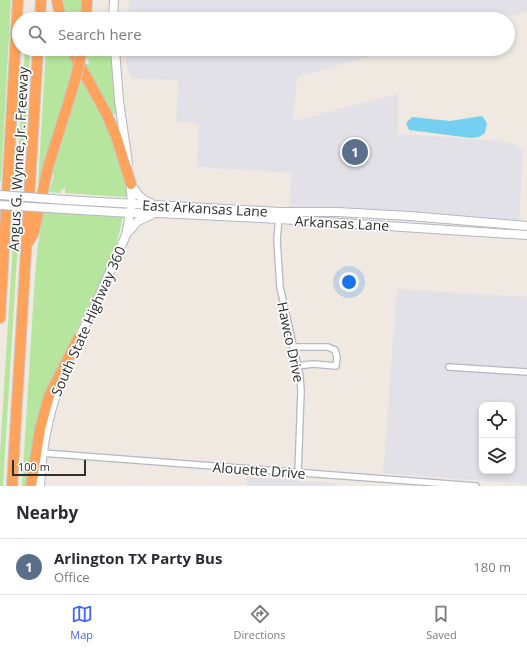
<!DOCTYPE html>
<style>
body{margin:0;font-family:"Open Sans",sans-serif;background:#f7f7f7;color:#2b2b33}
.controls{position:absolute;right:12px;bottom:12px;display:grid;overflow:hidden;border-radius:8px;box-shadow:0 2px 6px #0003}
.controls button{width:36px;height:36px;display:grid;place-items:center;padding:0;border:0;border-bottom:1px solid #e1e1e2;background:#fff;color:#2b2b33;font:20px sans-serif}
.scale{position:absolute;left:12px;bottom:10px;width:74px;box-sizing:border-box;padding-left:4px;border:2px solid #2e2e2e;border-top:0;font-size:11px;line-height:14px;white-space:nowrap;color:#2e2e2e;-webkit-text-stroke:3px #fff;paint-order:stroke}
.you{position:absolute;left:349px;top:282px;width:14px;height:14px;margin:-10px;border:3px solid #fff;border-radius:50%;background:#1a73e8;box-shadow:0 0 0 6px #1a73e833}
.badge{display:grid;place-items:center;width:26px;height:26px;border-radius:50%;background:#4264fb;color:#fff;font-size:13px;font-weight:700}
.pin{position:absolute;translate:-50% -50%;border:2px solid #fff;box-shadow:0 1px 4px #0006}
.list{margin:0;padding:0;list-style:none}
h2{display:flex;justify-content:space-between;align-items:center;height:52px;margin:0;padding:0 16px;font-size:17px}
h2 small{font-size:13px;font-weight:400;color:#7c7c81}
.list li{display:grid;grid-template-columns:26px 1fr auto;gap:12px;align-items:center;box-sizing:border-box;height:56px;padding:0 16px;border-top:1px solid #e1e1e2}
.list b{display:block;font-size:15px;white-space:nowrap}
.list p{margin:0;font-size:13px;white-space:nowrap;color:#7c7c81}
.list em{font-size:13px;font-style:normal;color:#7c7c81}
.icon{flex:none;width:22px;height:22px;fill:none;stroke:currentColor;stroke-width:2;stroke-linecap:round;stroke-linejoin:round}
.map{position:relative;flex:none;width:527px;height:486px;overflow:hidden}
.search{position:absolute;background:#fff;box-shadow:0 2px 6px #0003;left:12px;right:12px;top:12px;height:44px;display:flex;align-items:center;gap:10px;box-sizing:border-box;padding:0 14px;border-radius:22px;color:#7c7c81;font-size:15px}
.sheet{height:108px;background:#fff}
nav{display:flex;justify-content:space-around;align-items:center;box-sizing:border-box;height:56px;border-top:1px solid #e1e1e2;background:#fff;font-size:11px;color:#7c7c81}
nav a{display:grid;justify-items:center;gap:2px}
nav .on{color:#4264fb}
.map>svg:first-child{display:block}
.industrial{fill:#e3e1e8;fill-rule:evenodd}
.green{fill:#b6e59e}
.water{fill:#75cff0}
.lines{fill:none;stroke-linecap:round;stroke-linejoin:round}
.street-casing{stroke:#b4b7c1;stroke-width:8}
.secondary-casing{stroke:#b4b7c1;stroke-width:10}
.highway-casing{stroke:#c9c9c9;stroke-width:12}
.street{stroke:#fff;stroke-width:5.5}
.secondary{stroke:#fff;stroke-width:8}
.highway{stroke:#ffa35c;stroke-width:10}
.secondary-bridge-casing{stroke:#b4b7c1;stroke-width:10;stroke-linecap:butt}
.highway-bridge-casing{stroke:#c9c9c9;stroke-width:12;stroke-linecap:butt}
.secondary-bridge{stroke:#fff;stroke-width:8}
.highway-bridge{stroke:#ffa35c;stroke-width:10}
.labels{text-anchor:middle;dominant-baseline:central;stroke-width:3.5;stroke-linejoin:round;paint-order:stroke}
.street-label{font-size:14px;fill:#2e2e2e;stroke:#fff}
</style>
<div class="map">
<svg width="527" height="486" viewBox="0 0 527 486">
<rect width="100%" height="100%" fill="#efe9e1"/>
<g class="industrial">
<path d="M129,0H527V11L500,19H128Z"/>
<path d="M126,49H396L297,77L293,121L398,94V134L502,141L514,144L523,151L519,221L404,212L289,207L291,173L197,167L199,124L176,122L178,80L131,78L127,67Z"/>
<path d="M397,289L527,297V484L383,473ZM482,405H512V471H482Z"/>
<path d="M247,477L337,483V486H247Z"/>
</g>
<g class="green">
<path d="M0,0H11L1,181H0Z"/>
<path d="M62,0H83L82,19H66Z"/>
<path d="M25,49H30L22,190H16Z"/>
<path d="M46,49H67L75,65L41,186L38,185Z"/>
<path d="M87,49H110L117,113L115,114L112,113L84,65L90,63L86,57Z"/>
<path d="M83,80L108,123L127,181L126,197L65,193V188L61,190L60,193L49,192L54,175L51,174L80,83Z"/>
<path d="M20,208L3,486H0V454L15,209Z"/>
<path d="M43,210L58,211L63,215L64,211L121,215L123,217L115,249L94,296L74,335L56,374L29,486H22L34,291L37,253Z"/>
</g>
<path class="water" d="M482,116L487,123L485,133L479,137L471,138L409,130L406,123L412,117L450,121Z"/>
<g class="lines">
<defs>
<g id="street">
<path d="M279,216L277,240L280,287L300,376L301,392L298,473"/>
<path d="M293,347H328L335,350L337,357L336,366L313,364L297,366"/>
<path d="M449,367L527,372"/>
<path d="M42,453L476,486"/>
</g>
<g id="secondary">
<path d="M113,19L114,0"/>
<path d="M115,49L119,101L128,163"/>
<path d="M131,184C136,193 141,200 151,203"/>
<path d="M65,200L280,212H337L410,216L527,226"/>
<path d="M64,209L131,213H158L279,219L527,235"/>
<path d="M129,231L138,221L151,215"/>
<path d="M77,341L92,312L126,235L132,204L130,178"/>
<path d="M40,486C42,449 47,419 60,383"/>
</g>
<g id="highway">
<path d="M57,0L61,19"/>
<path d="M40,19L41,0"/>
<path d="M86,19L87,0"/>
<path d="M71,49L106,113L116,136L131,184"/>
<path d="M29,241L34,232L48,167L70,97"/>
<path d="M0,318L18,0"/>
<path d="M12,486L38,49"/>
<path d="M31,486L40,429L49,396L79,337"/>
</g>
</defs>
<use href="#street" class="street-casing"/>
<use href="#secondary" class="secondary-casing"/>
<use href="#highway" class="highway-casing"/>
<use href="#street" class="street"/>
<use href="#secondary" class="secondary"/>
<use href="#highway" class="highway"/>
<defs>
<g id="secondary-bridge">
<path d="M0,195L65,200"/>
<path d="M0,205L64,209"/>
</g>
<path id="highway-bridge" d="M70,97L77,73L82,49"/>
</defs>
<use href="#secondary-bridge" class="secondary-bridge-casing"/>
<use href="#highway-bridge" class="highway-bridge-casing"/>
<use href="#secondary-bridge" class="secondary-bridge"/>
<use href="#highway-bridge" class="highway-bridge"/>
</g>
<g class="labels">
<g class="street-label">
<text transform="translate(18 159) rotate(-87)">Angus G. Wynne, Jr. Freeway</text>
<text transform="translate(205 208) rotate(3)">East Arkansas Lane</text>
<text transform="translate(342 223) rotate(3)">Arkansas Lane</text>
<text transform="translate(88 321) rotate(-66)">South State Highway 360</text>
<text transform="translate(291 342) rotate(78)">Hawco Drive</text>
<text transform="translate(259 470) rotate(4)">Alouette Drive</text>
</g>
</g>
</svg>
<div class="controls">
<button><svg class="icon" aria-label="locate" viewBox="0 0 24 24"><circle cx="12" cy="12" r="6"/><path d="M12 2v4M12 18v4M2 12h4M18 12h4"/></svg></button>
<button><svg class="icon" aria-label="layers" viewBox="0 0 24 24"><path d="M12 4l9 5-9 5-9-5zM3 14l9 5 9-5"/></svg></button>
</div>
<div class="scale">100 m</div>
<div class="you"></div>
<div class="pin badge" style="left:355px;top:152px;background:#5c6f8a">1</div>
<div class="search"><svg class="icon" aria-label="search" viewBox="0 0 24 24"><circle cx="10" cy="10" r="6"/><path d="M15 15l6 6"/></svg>Search here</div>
</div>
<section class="sheet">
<h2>Nearby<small></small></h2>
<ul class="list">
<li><span class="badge" style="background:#5c6f8a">1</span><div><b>Arlington TX Party Bus</b><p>Office</p></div><em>180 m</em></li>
</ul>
</section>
<nav>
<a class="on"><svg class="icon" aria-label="map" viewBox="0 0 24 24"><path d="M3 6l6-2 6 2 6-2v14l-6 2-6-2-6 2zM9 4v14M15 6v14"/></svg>Map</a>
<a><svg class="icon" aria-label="directions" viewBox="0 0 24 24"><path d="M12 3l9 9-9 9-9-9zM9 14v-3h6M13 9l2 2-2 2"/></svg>Directions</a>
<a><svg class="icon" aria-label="saved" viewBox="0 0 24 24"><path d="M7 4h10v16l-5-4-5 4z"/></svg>Saved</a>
</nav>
